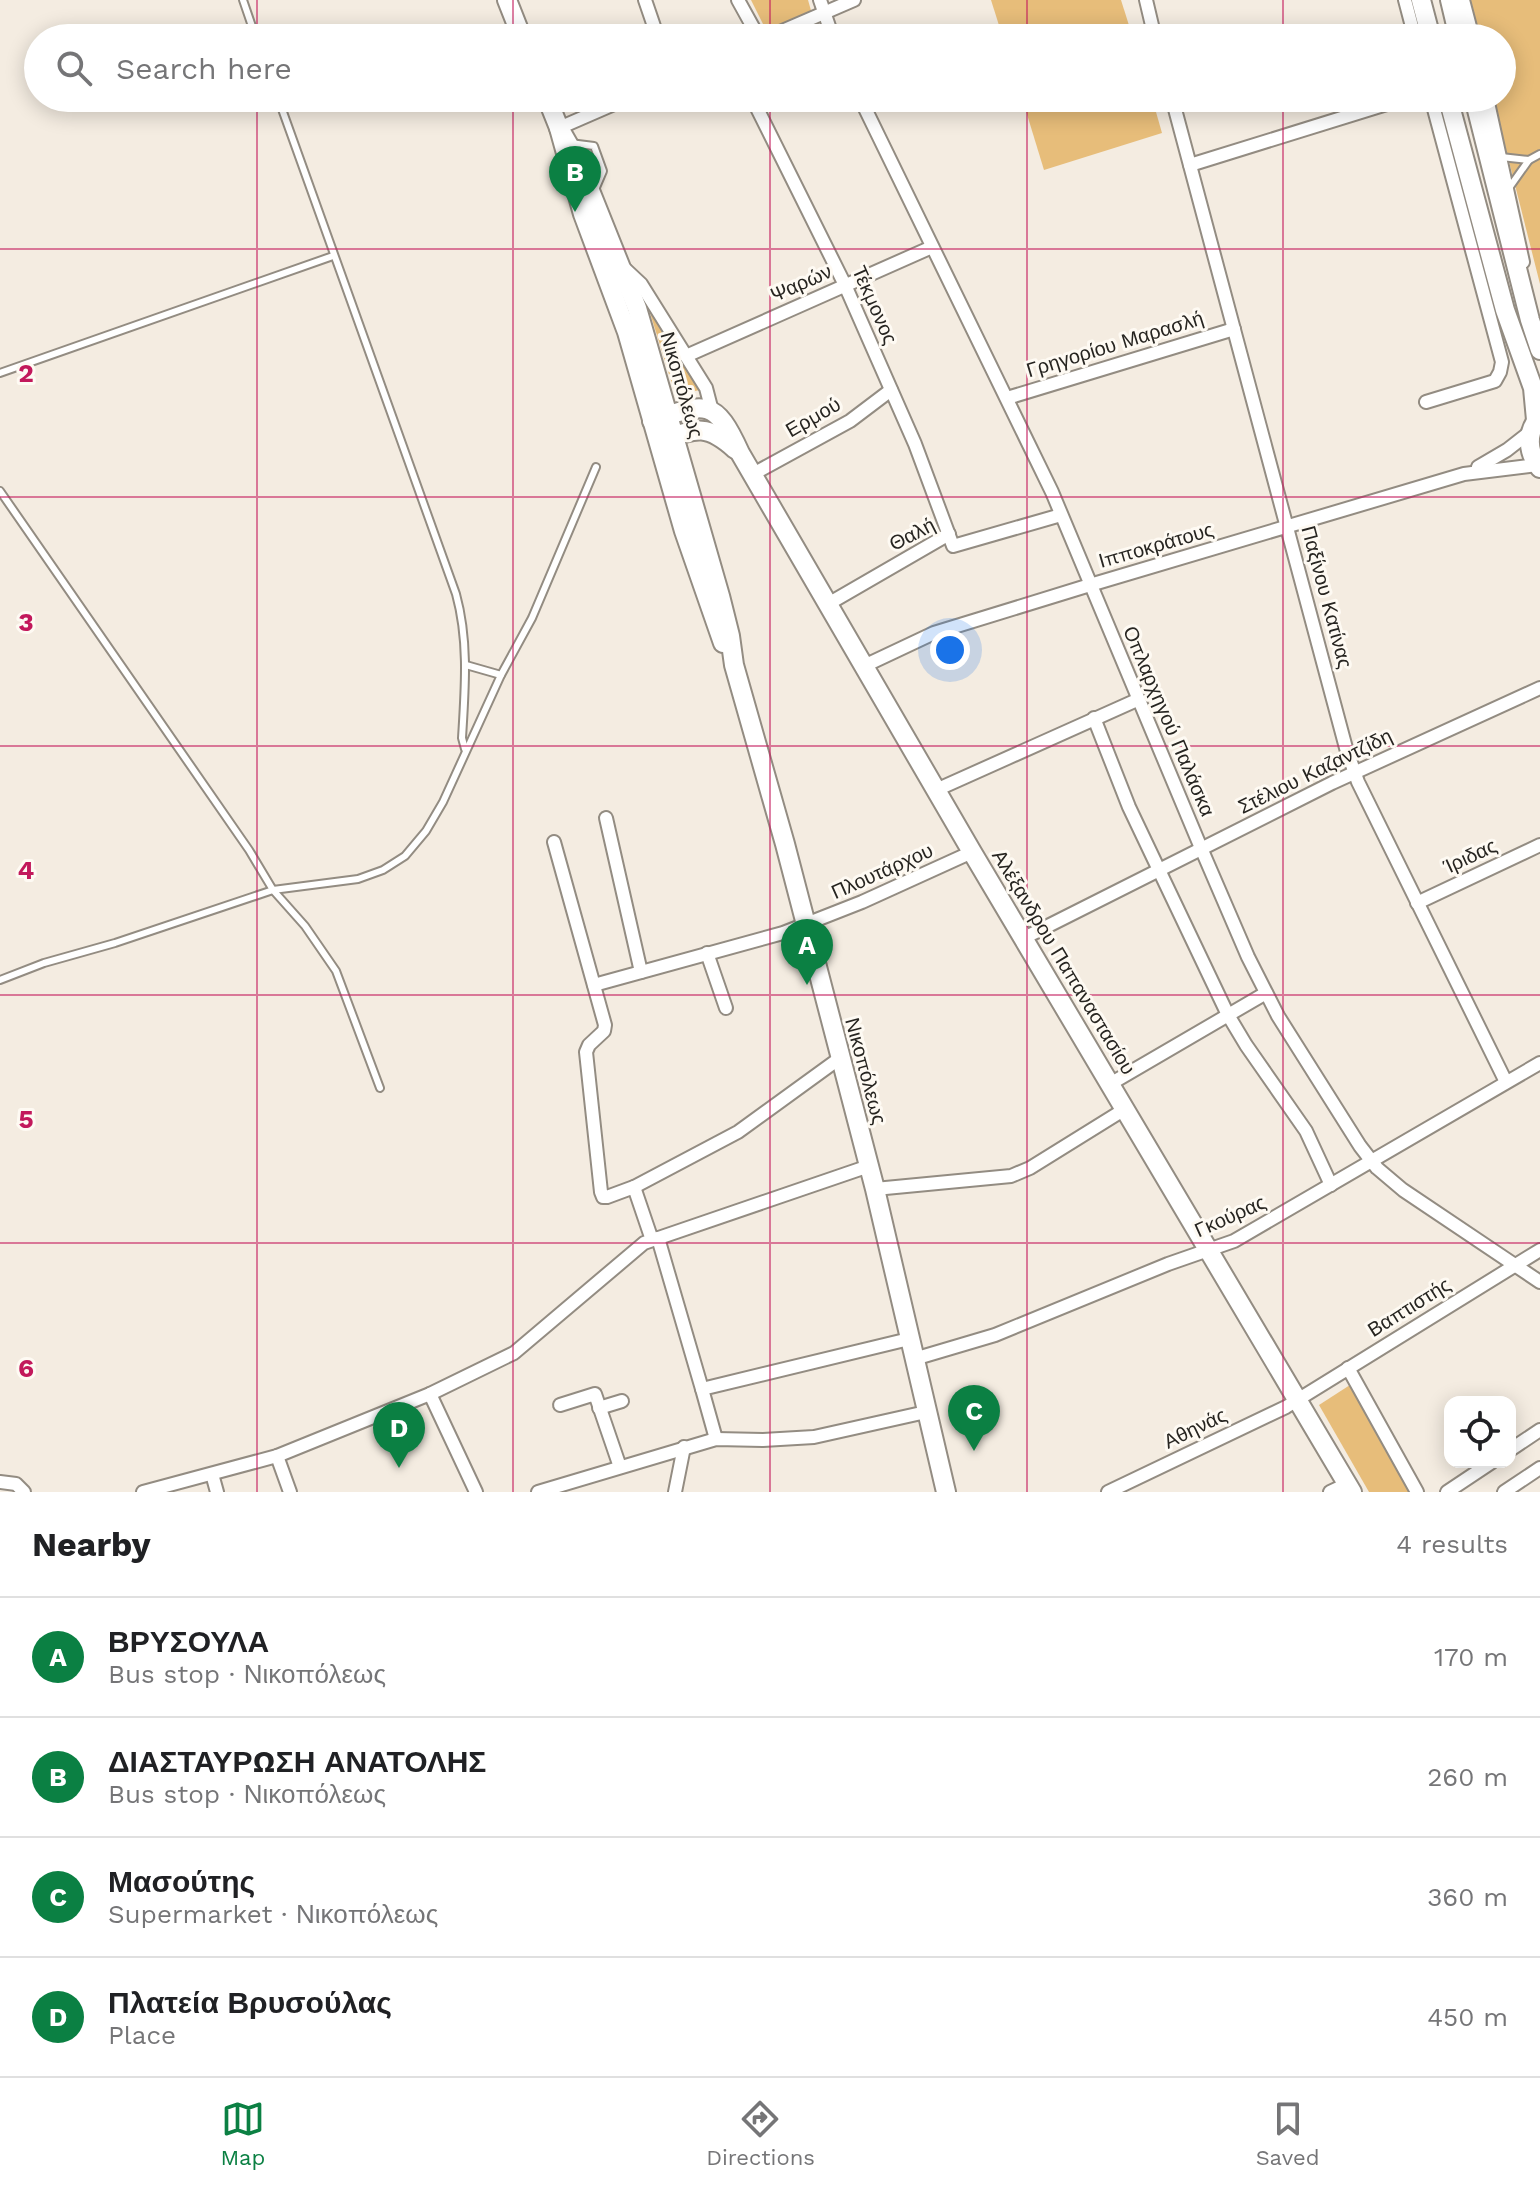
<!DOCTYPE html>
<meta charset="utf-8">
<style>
body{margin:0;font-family:"Work Sans",sans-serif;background:#f6f6f6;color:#202124}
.controls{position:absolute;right:24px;bottom:24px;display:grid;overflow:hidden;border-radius:16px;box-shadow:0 4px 20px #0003}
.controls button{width:72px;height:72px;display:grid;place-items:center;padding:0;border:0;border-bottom:2px solid #e0e0e0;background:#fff;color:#202124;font:40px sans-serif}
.you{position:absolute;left:950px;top:650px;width:28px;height:28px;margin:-20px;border:6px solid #fff;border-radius:50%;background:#1a73e8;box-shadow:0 0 0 12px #1a73e833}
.badge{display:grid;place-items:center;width:52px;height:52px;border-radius:50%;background:#0b8043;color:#fff;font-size:26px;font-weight:700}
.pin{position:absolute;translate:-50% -66px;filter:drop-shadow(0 2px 4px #0008)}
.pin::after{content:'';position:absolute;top:42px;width:28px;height:24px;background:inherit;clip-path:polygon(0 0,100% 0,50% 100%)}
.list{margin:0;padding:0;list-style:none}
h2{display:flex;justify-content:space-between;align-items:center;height:104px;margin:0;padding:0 32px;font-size:34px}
h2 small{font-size:26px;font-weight:400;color:#757577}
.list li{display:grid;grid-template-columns:52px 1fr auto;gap:24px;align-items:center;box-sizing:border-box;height:120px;padding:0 32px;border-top:2px solid #e0e0e0}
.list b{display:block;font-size:30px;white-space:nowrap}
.list p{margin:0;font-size:26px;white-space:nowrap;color:#757577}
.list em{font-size:26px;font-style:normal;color:#757577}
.icon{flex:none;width:44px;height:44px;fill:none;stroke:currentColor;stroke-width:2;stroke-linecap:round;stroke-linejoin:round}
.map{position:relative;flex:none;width:1540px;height:1492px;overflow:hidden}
.search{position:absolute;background:#fff;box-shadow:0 4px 20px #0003;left:24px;right:24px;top:24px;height:88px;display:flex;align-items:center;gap:20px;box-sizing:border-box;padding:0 28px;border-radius:44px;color:#757577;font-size:30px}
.sheet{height:584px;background:#fff}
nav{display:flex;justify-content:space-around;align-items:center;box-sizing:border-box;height:112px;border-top:2px solid #e0e0e0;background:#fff;font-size:22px;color:#757577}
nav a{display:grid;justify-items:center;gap:4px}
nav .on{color:#0b8043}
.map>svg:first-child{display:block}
.green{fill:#e7bd7a}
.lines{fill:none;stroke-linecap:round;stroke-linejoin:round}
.lane-casing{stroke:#938c82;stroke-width:10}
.street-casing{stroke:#938c82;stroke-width:16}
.secondary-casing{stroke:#938c82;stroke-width:22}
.lane{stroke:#fff;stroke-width:6}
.street{stroke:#fff;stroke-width:12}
.secondary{stroke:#fff;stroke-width:18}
.grid{fill:none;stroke:#c2185b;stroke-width:2;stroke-opacity:0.55}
.labels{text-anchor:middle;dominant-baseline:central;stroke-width:6;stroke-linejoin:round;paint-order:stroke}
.street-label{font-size:20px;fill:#272521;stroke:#fefaf3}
.grid-label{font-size:26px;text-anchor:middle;font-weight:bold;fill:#c2185b;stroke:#fefaf3;stroke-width:6;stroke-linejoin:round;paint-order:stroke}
</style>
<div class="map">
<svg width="1540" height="1492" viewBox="0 0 1540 1492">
<rect width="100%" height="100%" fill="#f4ece1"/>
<g class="green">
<path d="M751,0H808L812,14L767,32Z"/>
<path d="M991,0H1121L1133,38H1003Z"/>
<path d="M1466,0H1540V284L1493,98H1502V38H1476Z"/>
<path d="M1022,98H1152L1162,133L1044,170Z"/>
<path d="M646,300L700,390L685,393L673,387Z"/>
<path d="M1350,1385L1409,1492H1369L1319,1405Z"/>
</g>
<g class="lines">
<defs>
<g id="lane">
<path d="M243,0L256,38"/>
<path d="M278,98L456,594C469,641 465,689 462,738L465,749"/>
<path d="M570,143L594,146L603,171L594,192"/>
<path d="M1501,157L1529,160"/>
<path d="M1509,188L1529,160L1540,154"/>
<path d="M0,373L333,256"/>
<path d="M0,491L249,850L273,890L305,926L336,971L380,1088"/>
<path d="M466,665L501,675"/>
<path d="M0,980L44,963L115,943L273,890L358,879L383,870L405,856L426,831L443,802L501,675L532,618L596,467"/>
</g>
<g id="street">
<path d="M645,0L658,38"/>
<path d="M738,0L759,38"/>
<path d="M820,0L833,38"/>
<path d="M1146,0L1155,38"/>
<path d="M1405,0L1415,38"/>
<path d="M1463,0L1473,38"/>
<path d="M766,38L854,0"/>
<path d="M1388,38L1413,30"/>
<path d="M752,98L845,285L915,444L953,546L1061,515"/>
<path d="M860,98L1052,492L1201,848L1248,957L1278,1016L1360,1146L1377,1168L1403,1190L1540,1282"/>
<path d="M1172,98L1346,748L1358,782L1506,1082"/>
<path d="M1487,98L1523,262"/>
<path d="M1174,105L1197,98"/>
<path d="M559,128L628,98"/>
<path d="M1190,165L1406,98"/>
<path d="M625,269L641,284L706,388L712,411"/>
<path d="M686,356L932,247"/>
<path d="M1007,398L1234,329"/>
<path d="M1426,402L1495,381L1500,372L1502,362L1431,98"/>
<path d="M1478,467L1507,450L1530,432"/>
<path d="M753,474L850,421L891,390"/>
<path d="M828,604L949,534"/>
<path d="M864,666L934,633L1090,585L1464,474L1537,465"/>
<path d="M1094,718L1129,807L1228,1015L1246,1045L1306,1131L1331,1185"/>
<path d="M936,790L1137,700"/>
<path d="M606,818L641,972"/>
<path d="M554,842L605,1025L604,1031L589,1045L586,1052L601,1192L603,1197H607L634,1187L652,1240"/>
<path d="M1417,903L1540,845"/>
<path d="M1024,938L1332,783L1540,688"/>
<path d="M707,953L726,1008"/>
<path d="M594,985L783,933L862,902L972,852"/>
<path d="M1110,1084L1266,993"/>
<path d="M634,1187L738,1132L840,1058"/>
<path d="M875,1189L1011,1176L1030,1168L1125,1109"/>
<path d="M658,1238L702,1389"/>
<path d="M914,1359L995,1335L1168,1264L1234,1241L1540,1063"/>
<path d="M1348,1368L1417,1492"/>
<path d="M430,1394L476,1492"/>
<path d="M560,1405L595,1394L620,1467"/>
<path d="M599,1408L622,1401"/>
<path d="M716,1439L702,1389L909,1339"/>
<path d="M1510,1450L1540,1430"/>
<path d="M277,1456L290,1492"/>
<path d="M212,1474L217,1492"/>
<path d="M0,1482L16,1484L24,1492"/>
<path d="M143,1492L277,1456L430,1394L514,1353L644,1243L869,1166"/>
<path d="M538,1492L716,1439L763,1440L814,1437L926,1412"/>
<path d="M675,1492L684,1447"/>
<path d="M1108,1492L1286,1407L1540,1250"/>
<path d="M1330,1492L1347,1484"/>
<path d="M1447,1492L1492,1462"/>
<path d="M1504,1492L1540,1468"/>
</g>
<g id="secondary">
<path d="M507,0L522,38"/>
<path d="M1421,0L1431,38"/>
<path d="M1450,0L1459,38"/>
<path d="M547,98L559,128L583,214L627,332L684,531L723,643"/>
<path d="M1448,98L1505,310L1533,388L1536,420"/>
<path d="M1474,98L1530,320L1540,350"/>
<path d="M559,128L579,163L637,308L720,596L730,636L734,665L785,844L875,1189L946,1492"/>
<path d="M1540,416C1526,432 1527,452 1540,468"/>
<path d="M652,421C706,402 715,398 740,453L972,852L1352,1492"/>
<path d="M664,440C697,428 707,424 735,449"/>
</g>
</defs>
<use href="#lane" class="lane-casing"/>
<use href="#street" class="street-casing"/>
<use href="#secondary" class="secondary-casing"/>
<use href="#lane" class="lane"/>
<use href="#street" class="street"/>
<use href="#secondary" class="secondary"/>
</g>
<path class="grid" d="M257,0V38M513,0V38M770,0V38M1027,0V38M1283,0V38M257,98V1492M513,98V1492M770,98V1492M1027,98V1492M1283,98V1492M0,249H1540M0,497H1540M0,746H1540M0,995H1540M0,1243H1540"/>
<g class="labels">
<g class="street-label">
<text transform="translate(801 283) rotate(-24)">Ψαρών</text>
<text transform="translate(875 305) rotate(66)">Τέκμονος</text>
<text transform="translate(1115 344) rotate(-17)">Γρηγορίου Μαρασλή</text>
<text transform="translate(682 385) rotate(74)">Νικοπόλεως</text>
<text transform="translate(813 417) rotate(-30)">Ερμού</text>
<text transform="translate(912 534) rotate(-27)">Θαλή</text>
<text transform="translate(1156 545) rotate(-16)">Ιπποκράτους</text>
<text transform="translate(1327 597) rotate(75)">Παξίνου Κατίνας</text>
<text transform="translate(1169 721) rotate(67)">Οπλαρχηγού Παλάσκα</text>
<text transform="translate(1315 771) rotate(-26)">Στέλιου Καζαντζίδη</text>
<text transform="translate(1470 856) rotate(-25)">Ίριδας</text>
<text transform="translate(882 871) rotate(-24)">Πλουτάρχου</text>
<text transform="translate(1064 962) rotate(59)">Αλέξανδρου Παπαναστασίου</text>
<text transform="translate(866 1071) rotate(75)">Νικοπόλεως</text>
<text transform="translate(1230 1216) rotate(-24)">Γκούρας</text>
<text transform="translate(1409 1307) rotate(-32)">Βαπτιστής</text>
<text transform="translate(1195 1428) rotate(-26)">Αθηνάς</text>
</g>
</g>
<g class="grid-label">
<text x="26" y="382">2</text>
<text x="26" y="631">3</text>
<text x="26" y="879">4</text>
<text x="26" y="1128">5</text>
<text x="26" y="1377">6</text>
</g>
</svg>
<div class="controls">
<button><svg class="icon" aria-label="locate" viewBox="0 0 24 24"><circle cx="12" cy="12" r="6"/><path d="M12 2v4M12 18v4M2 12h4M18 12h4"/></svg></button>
</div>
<div class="you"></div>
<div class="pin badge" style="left:807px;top:985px">A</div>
<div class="pin badge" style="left:575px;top:212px">B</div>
<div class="pin badge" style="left:974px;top:1451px">C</div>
<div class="pin badge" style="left:399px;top:1468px">D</div>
<div class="search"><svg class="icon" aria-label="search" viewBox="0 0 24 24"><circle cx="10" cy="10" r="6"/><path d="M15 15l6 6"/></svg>Search here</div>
</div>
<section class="sheet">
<h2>Nearby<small>4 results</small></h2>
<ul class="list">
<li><span class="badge">A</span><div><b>ΒΡΥΣΟΥΛΑ</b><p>Bus stop · Νικοπόλεως</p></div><em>170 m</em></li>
<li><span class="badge">B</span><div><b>ΔΙΑΣΤΑΥΡΩΣΗ ΑΝΑΤΟΛΗΣ</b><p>Bus stop · Νικοπόλεως</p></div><em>260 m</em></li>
<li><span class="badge">C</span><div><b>Μασούτης</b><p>Supermarket · Νικοπόλεως</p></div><em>360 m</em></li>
<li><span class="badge">D</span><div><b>Πλατεία Βρυσούλας</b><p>Place</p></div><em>450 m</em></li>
</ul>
</section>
<nav>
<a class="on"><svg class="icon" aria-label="map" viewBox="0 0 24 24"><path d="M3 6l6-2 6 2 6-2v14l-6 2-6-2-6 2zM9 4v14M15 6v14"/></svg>Map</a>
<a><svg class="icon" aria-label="directions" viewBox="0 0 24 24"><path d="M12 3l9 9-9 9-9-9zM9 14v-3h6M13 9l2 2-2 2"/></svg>Directions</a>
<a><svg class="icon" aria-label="saved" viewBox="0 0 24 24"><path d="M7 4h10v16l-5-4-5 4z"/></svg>Saved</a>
</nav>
